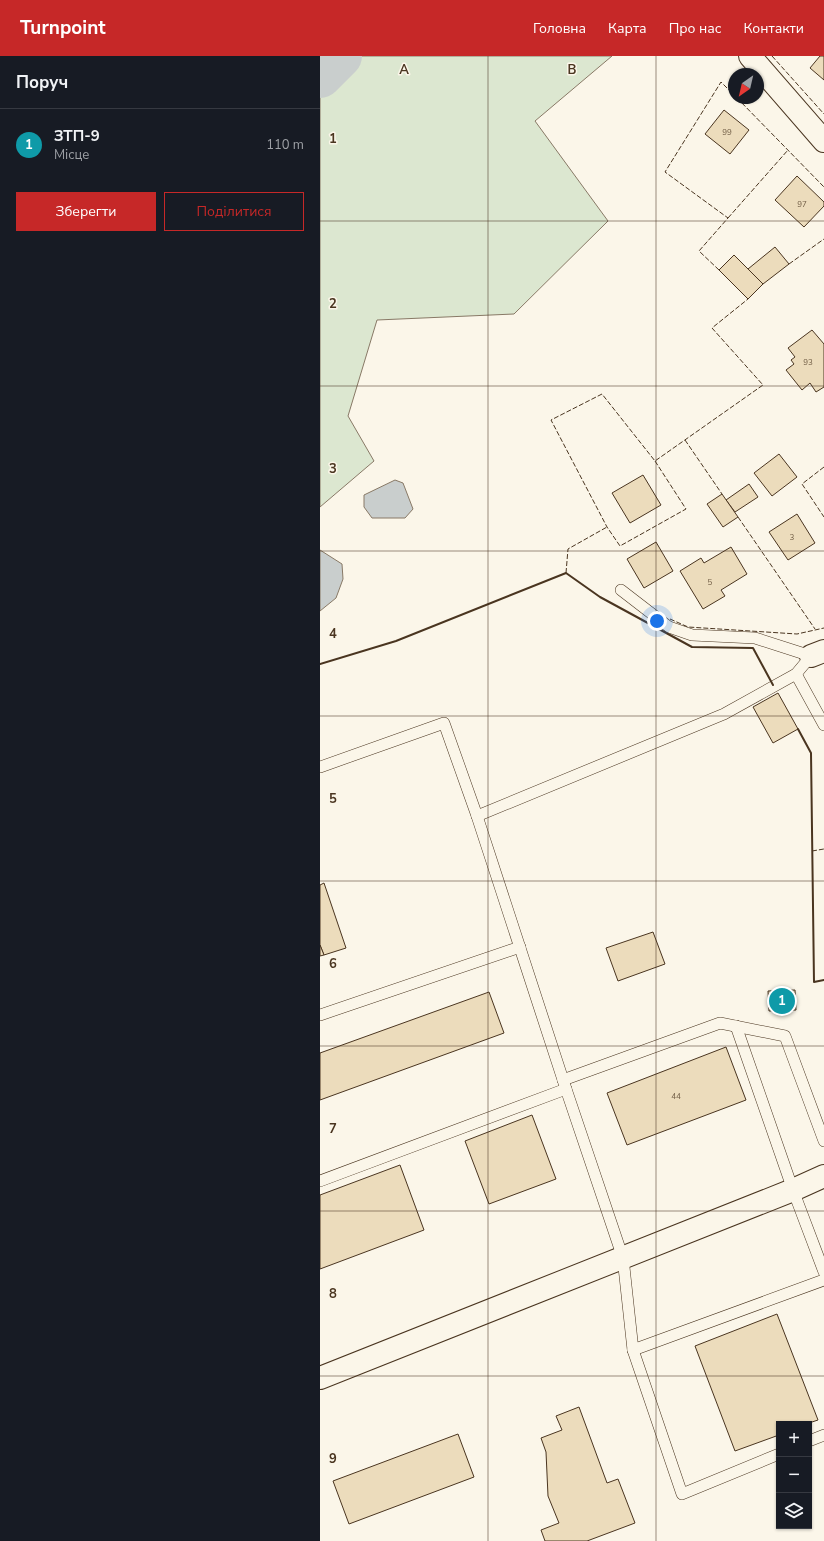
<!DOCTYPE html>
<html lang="uk">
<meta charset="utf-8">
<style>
body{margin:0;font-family:"Nunito Sans",sans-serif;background:#20242c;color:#f1f3f6}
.controls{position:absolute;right:12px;bottom:12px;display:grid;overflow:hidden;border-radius:0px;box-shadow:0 1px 3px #0004}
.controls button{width:36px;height:36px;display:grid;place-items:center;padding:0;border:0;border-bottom:1px solid #363941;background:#171b24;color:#f1f3f6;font:20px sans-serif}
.compass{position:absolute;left:408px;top:12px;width:36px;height:36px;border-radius:50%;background:#171b24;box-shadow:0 1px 3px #0004;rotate:214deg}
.you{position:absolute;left:337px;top:565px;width:14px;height:14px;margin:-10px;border:3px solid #fff;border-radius:50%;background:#1a73e8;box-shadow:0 0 0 6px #1a73e833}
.badge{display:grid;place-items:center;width:26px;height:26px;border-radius:50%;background:#c62828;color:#fff;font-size:13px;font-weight:700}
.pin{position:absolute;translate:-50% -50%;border:2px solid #fff;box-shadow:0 1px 4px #0006}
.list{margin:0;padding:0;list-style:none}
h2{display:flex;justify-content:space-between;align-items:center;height:52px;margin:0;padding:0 16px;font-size:17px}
h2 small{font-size:13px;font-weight:400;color:#9ea1a6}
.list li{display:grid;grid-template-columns:26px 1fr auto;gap:12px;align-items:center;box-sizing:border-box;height:72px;padding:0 16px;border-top:1px solid #363941}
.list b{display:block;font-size:15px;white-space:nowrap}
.list p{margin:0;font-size:13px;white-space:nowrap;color:#9ea1a6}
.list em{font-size:13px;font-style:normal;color:#9ea1a6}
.actions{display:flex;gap:8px;padding:12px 16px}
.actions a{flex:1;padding:9px 0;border:1px solid #c62828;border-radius:0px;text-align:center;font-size:14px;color:#c62828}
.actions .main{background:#c62828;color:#fff}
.icon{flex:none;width:22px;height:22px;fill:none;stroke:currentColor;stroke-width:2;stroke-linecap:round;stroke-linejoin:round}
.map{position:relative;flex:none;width:504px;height:1485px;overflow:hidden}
header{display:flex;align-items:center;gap:24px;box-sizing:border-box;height:56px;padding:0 20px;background:#c62828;color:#fff}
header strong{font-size:19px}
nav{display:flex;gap:22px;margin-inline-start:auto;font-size:14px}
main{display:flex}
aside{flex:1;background:#171b24}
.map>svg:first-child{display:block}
.green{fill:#dce7d0;stroke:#887966}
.water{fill:#c9cecd;stroke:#887966}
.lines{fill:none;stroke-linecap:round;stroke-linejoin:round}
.river{stroke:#c9cecd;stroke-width:44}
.building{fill:#ecdcbc;stroke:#4a3520}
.lane-casing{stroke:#4a3520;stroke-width:12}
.street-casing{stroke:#4a3520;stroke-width:24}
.secondary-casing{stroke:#4a3520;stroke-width:24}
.lane{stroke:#fbf6e9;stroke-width:11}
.street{stroke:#fbf6e9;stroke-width:22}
.secondary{stroke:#fbf6e9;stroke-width:22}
.fence{stroke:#4a3520;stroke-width:1;stroke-dasharray:5 2;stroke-linecap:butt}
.wall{stroke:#4a3520;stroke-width:2}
.grid{fill:none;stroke:#4a3520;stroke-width:1;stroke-opacity:0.55}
.labels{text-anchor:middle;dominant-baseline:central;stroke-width:3;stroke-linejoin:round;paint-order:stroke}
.number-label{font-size:8px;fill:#725f47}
.grid-label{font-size:13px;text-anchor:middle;font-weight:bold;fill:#4a3520;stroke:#fbf6e9;stroke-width:3;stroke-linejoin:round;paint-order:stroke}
</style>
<header>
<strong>Turnpoint</strong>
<nav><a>Головна</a><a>Карта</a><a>Про нас</a><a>Контакти</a></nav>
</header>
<main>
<aside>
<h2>Поруч<small></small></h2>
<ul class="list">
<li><span class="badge" style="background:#0f9aa8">1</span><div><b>ЗТП-9</b><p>Місце</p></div><em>110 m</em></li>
</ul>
<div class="actions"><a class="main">Зберегти</a><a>Поділитися</a></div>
</aside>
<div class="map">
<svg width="504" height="1485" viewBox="0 0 504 1485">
<rect width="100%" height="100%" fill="#fbf6e9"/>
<path class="green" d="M0,0H292L215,65L288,165L194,258L57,264L28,360L54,405L0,451Z"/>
<g class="water">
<path d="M75,424L83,427L93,453L85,462H52L44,451V439Z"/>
<path d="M0,494L22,508L23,523L16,542L0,555Z"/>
</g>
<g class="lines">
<path class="river" d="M0,20L20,0"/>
</g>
<g class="building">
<path d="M500,0H504V24L490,12Z"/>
<path d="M404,54L429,74L410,98L385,78Z"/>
<path d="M477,120L504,146V150L484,171L455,144Z"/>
<path d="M455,191L469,208L443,228L428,213Z"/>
<path d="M414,199L443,228L428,243L399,214Z"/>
<path d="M492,274L504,288V331L496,336L490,327L482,334L466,314L474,308L471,304L475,301L468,292Z"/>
<path d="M459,398L477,421L452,440L434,417Z"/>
<path d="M323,419L341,449L310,467L292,437Z"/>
<path d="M429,428L438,441L415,456L406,444Z"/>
<path d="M402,438L418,461L403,471L387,448Z"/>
<path d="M477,458L495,487L468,504L449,476Z"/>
<path d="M336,486L353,515L324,532L307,503Z"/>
<path d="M411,491L427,518L401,534L405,540L383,553L360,515L381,502L384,507Z"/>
<path d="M458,637L478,673L453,687L433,651Z"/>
<path d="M4,827L26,892L4,899L0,889V829Z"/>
<path d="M333,876L345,908L298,925L286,892Z"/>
<path d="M0,889L4,899L0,900Z"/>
<path d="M475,934L476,954L449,955L448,935Z"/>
<path d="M169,936L184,977L0,1044V997Z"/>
<path d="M406,991L426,1044L307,1089L287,1037Z"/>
<path d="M212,1059L236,1123L169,1148L145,1085Z"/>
<path d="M80,1109L104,1174L0,1213V1139Z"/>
<path d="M457,1258L498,1364L486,1368H459V1379L415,1395L375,1290Z"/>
<path d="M259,1351L287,1427L298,1423L315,1467L267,1485H225L221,1474L239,1467L228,1440L226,1396L221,1382L242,1374L236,1360Z"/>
<path d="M138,1378L154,1421L29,1468L13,1425Z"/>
</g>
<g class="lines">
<defs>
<g id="lane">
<path d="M476,618L504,669"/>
<path d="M0,711L124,667L157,760L246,1033L303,1202L313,1294L504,1224"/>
<path d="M157,760L404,658L476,618L491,600L435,582L372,579L349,571L301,534"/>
<path d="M0,959L200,891"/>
<path d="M416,970L473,1134L504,1216"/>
<path d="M243,1024L400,967L465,980L504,1085"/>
<path d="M0,1125L246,1033"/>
<path d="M313,1294L362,1438L459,1398"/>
<path d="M489,1385L504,1379"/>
</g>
<g id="street">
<path d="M491,600L504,595"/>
<path d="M0,1322L473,1134L504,1120"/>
</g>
<path id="secondary" d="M430,0L504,85"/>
</defs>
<use href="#lane" class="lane-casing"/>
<use href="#street" class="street-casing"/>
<use href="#secondary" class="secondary-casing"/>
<use href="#lane" class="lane"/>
<use href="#street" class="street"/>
<use href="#secondary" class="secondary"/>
<g class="fence">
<path d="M452,0L504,58"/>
<path d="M417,42L504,131"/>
<path d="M408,162L468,94"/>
<path d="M469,208L504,183"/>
<path d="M399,214L379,195L408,162L345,116L401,26L414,39"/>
<path d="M365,384L402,438"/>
<path d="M335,405L366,453L300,490L287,471L231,364L282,338L335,405L443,329L392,272L428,243"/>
<path d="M504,411L482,428L504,461"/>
<path d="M418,461L495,573"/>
<path d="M246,517L248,493L287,471"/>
<path d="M350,563L368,571L477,578L504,572"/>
<path d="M492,795L504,793"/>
</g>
<g class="wall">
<path d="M0,608L76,585L246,517L280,541L372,591L433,592L453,629"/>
<path d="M478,673L491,697L494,926L504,924"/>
</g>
</g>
<path class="grid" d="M168,0V1485M336,0V1485M0,165H504M0,330H504M0,495H504M0,660H504M0,825H504M0,990H504M0,1155H504M0,1320H504"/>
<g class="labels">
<g class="number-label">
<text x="407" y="76">99</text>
<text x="482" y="148">97</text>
<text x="488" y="306">93</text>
<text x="472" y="481">3</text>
<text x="390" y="526">5</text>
<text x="356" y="1040">44</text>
</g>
</g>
<g class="grid-label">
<text x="84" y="18">A</text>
<text x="252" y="18">B</text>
<text x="13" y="87">1</text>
<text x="13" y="252">2</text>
<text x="13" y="417">3</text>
<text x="13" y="582">4</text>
<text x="13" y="747">5</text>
<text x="13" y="912">6</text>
<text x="13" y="1077">7</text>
<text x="13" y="1242">8</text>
<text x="13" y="1407">9</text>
</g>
</svg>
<div class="controls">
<button>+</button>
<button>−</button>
<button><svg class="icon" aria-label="layers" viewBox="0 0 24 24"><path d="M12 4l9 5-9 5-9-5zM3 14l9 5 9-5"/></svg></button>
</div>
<svg class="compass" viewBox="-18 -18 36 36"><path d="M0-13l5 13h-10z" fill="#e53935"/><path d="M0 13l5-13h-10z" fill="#9ea1a6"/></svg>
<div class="you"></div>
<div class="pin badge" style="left:462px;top:945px;background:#0f9aa8">1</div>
</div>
</main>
